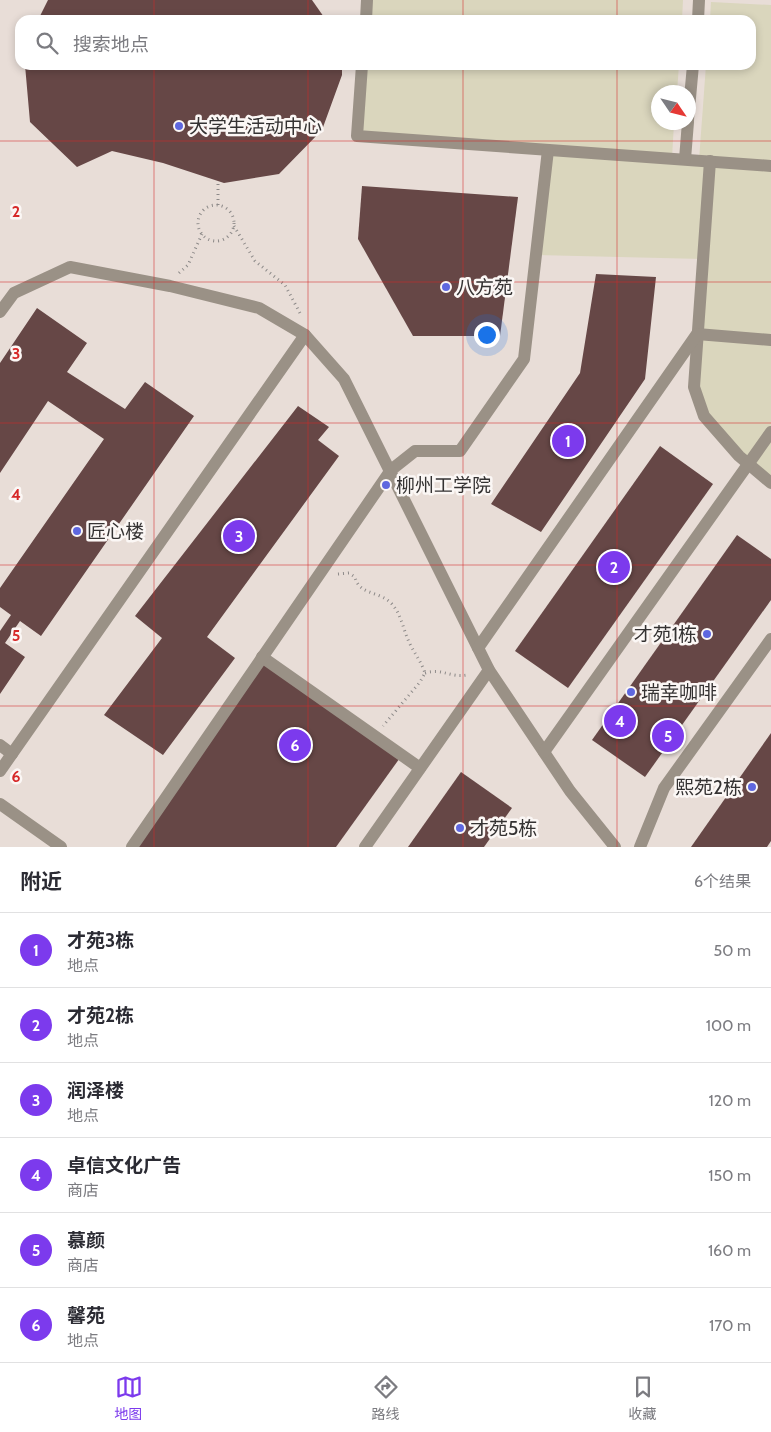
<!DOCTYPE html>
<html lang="zh">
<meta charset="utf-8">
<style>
body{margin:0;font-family:Cabin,"Noto Sans SC",sans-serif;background:#f7f7f7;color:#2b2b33}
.compass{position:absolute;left:651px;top:85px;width:45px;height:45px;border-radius:50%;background:#fff;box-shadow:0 2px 8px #0003;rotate:125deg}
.you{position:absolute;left:486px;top:334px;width:18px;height:18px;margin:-12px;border:4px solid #fff;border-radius:50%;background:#1a73e8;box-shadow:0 0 0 8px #1a73e833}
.badge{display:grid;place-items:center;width:32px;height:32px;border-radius:50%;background:#7c3aed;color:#fff;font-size:16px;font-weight:700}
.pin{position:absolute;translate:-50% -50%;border:2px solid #fff;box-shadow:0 1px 5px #0006}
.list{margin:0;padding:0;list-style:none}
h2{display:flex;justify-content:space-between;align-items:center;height:65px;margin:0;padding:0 20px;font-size:21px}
h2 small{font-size:16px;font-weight:400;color:#7c7c81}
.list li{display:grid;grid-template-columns:32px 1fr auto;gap:15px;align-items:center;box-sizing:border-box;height:75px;padding:0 20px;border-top:1px solid #e1e1e2}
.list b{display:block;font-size:19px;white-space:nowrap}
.list p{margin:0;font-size:16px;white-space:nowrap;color:#7c7c81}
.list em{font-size:16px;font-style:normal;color:#7c7c81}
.icon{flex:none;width:28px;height:28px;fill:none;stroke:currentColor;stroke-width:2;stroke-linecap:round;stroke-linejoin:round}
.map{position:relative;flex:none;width:771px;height:847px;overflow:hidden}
.search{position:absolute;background:#fff;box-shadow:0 2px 8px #0003;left:15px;right:15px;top:15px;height:55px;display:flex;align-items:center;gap:12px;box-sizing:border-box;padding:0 18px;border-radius:15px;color:#7c7c81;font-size:19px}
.sheet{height:515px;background:#fff}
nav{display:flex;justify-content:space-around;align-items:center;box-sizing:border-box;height:70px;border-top:1px solid #e1e1e2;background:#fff;font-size:14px;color:#7c7c81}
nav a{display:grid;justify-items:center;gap:2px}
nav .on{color:#7c3aed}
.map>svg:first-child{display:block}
.built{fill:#e8ddd7;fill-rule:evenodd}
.grass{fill:#dad6bd}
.building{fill:#664746}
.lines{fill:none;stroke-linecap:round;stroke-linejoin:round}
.path{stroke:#8d8a89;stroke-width:3;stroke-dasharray:1 4;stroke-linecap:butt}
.minor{stroke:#9a9186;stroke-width:12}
.grid{fill:none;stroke:#d62828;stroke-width:1;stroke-opacity:0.55}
.poi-dot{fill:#5e67df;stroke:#fbf7f5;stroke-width:2}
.labels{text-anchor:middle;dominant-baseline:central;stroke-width:5;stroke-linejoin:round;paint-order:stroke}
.poi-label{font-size:19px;fill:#343232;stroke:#fbf7f5;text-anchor:start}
.grid-label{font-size:16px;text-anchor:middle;font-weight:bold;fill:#d62828;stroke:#fbf7f5;stroke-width:5;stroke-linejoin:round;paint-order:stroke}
</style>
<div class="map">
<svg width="771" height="847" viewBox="0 0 771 847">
<rect width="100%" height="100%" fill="#ede9e7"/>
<path class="built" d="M0,0H771V847H0ZM20,20H751V65H20ZM658,92H688V122H658Z"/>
<g class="grass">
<path d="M367,0H683L682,20H366Z"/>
<path d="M711,2L771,5V483L704,416L694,387L703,259L536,255L548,150L357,136L362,65H679L677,92H658V122L674,123L672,158L699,160L706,65H751V20H710Z"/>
</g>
<g class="building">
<path d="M48,0H312L326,20H38Z"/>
<path d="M25,65H342V75L322,130L279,174L224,183L163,163L112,151L77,167L30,122Z"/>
<path d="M362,186L518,197L500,336H413L358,239Z"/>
<path d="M596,274L656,277L645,379L541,532L491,504L580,373Z"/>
<path d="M37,308L87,343L67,372L125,409L145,382L194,416L41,636L20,621L5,643L25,657L0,694V631L11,615L0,607V588L104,439L48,401L0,473V363Z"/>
<path d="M298,406L329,427L318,440L339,456L207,637L235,658L163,755L104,715L162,638L135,616Z"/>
<path d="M660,446L713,484L568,688L515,651Z"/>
<path d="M737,535L771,559V600L645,777L592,740Z"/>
<path d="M262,657L402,755L336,847H132Z"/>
<path d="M771,733V841L767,847H691Z"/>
<path d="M461,772L512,808L484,847H408Z"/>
</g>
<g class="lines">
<g class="path">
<circle cx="216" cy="223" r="18"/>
<path d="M218,205V181"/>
<path d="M234,226L255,261L285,285L301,315"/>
<path d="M179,273L188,265L202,234"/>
<path d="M338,574L349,573L355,577C359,595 379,591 391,603C401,613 403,629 409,642C414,653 421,661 425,673L420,682L383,726"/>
<path d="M425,673C443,668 450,678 467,675"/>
</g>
<g class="minor">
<path d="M366,20L367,0"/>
<path d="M698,20L699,0"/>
<path d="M362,65L357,136L771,166"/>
<path d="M688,120L693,65"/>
<path d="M685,159L688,122"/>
<path d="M710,161L694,387L704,416L739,456L771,483"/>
<path d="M0,312L14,293L70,267L170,286L259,308L305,335L344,379L489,670L570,791L615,847"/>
<path d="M478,648L697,334L771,340"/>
<path d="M262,657L420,768"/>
<path d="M0,745L12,754"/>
<path d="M544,752L771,432"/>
<path d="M0,771L305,335"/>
<path d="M0,804L61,847"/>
<path d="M132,847L391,470L415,451H460L524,359L548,150"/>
<path d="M365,847L489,670"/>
<path d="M640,847L664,788L771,639"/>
</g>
</g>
<path class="grid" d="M154,0V20M308,0V20M463,0V20M617,0V20M154,65V847M308,65V847M463,65V847M617,65V847M0,141H771M0,282H771M0,423H771M0,565H771M0,706H771"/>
<g class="poi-dot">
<circle cx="179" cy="126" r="5"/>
<circle cx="446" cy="287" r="5"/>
<circle cx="386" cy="485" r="5"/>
<circle cx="77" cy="531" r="5"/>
<circle cx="707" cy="634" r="5"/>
<circle cx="631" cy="692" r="5"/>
<circle cx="752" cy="787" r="5"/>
<circle cx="460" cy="828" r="5"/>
</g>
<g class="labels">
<g class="poi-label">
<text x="189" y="126">大学生活动中心</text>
<text x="456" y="287">八方苑</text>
<text x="396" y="485">柳州工学院</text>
<text x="87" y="531">匠心楼</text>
<text x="697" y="634" text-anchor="end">才苑1栋</text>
<text x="641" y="692">瑞幸咖啡</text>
<text x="742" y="787" text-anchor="end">熙苑2栋</text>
<text x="470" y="828">才苑5栋</text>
</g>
</g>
<g class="grid-label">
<text x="16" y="217">2</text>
<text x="16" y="359">3</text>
<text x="16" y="500">4</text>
<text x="16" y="641">5</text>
<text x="16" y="782">6</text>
</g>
</svg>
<svg class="compass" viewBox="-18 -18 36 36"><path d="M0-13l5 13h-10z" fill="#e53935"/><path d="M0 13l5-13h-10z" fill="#7c7c81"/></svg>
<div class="you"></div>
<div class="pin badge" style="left:568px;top:441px">1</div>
<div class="pin badge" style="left:614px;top:567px">2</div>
<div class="pin badge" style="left:239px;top:536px">3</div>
<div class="pin badge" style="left:620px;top:721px">4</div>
<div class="pin badge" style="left:668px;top:736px">5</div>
<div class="pin badge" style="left:295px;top:745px">6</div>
<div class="search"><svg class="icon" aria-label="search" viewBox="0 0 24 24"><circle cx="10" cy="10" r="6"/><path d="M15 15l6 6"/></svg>搜索地点</div>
</div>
<section class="sheet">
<h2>附近<small>6个结果</small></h2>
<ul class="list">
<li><span class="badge">1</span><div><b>才苑3栋</b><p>地点</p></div><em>50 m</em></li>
<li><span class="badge">2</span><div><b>才苑2栋</b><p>地点</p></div><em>100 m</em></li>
<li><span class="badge">3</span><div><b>润泽楼</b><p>地点</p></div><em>120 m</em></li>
<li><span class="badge">4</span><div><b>卓信文化广告</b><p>商店</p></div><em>150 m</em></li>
<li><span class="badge">5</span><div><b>慕颜</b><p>商店</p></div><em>160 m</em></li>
<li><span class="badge">6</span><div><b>馨苑</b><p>地点</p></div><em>170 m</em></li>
</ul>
</section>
<nav>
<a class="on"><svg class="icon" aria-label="map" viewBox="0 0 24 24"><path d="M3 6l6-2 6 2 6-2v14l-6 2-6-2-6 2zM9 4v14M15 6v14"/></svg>地图</a>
<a><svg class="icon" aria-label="directions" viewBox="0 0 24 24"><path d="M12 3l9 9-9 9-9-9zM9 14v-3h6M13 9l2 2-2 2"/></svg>路线</a>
<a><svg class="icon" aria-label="saved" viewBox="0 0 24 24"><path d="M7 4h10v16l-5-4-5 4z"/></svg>收藏</a>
</nav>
